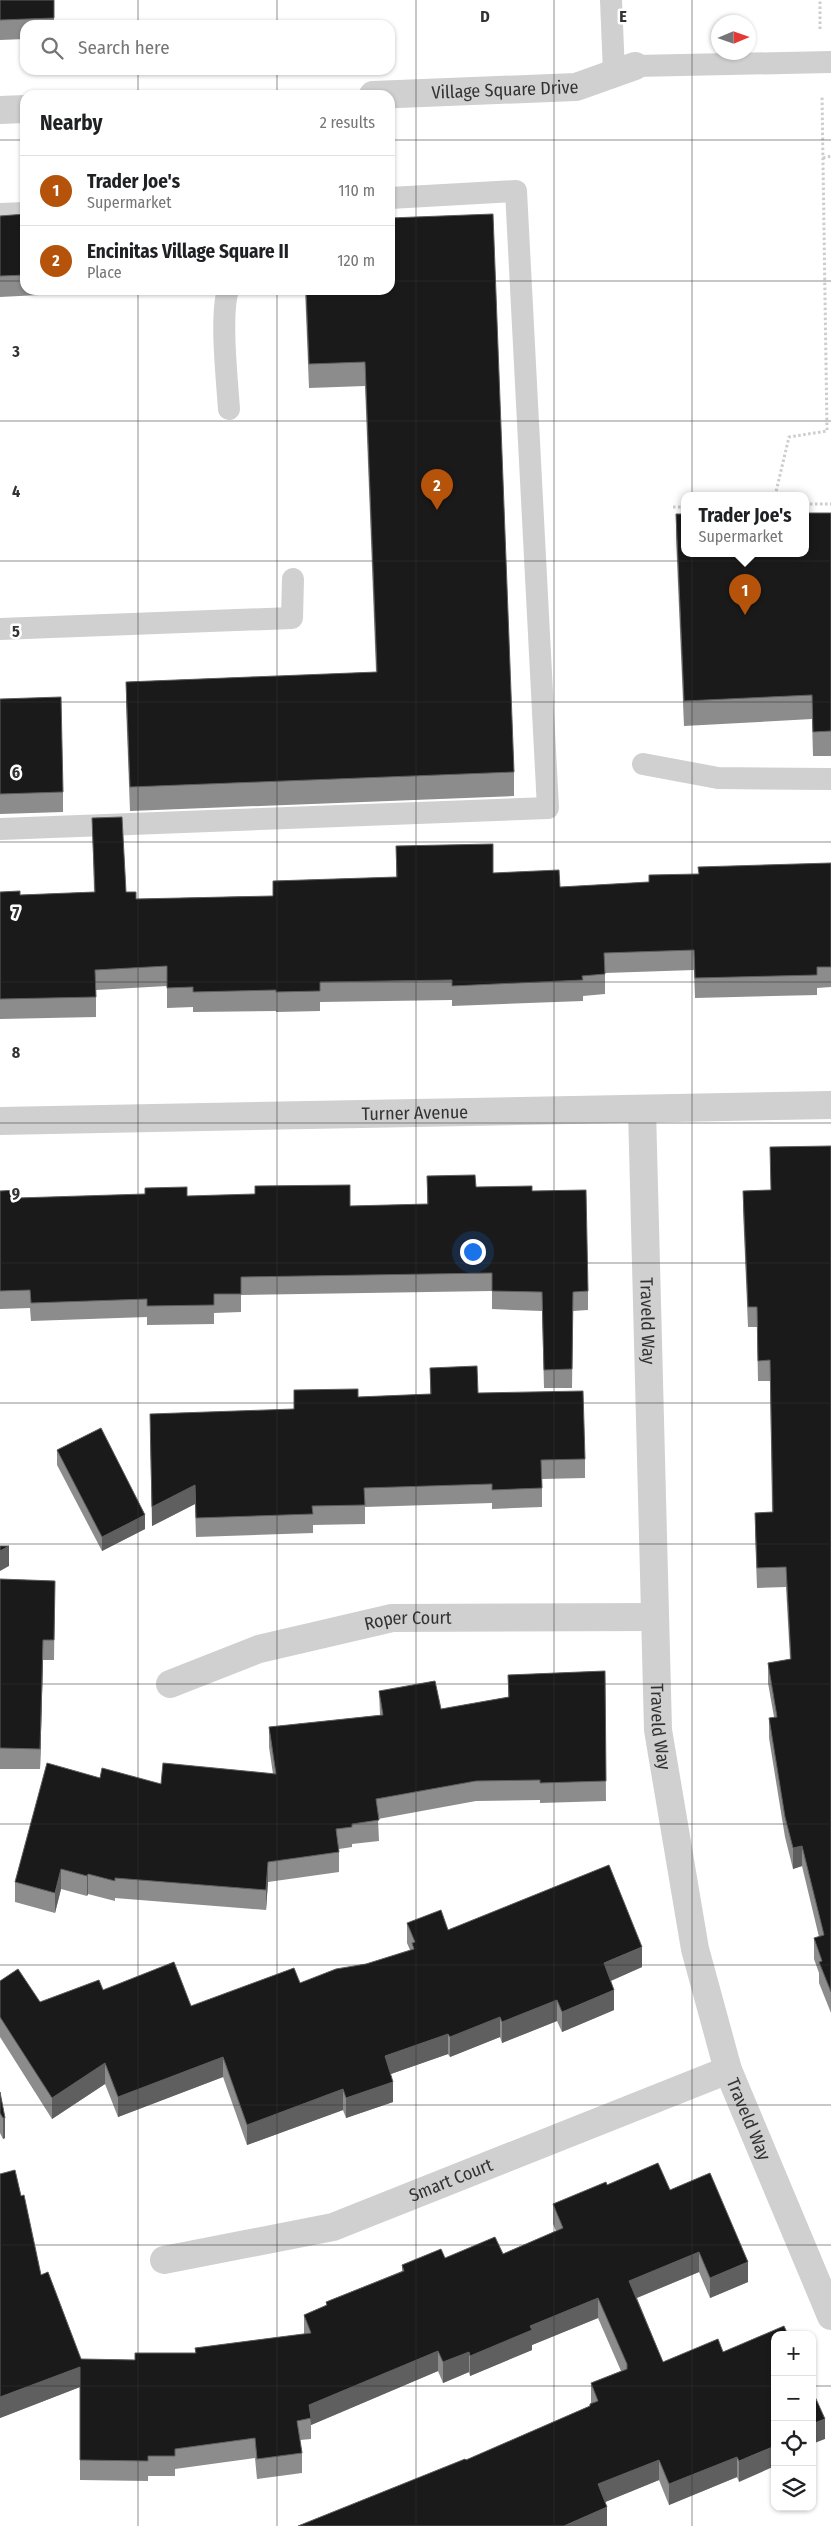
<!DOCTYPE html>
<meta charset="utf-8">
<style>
body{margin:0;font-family:"Fira Sans Condensed",sans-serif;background:#f2f2f2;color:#202124}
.controls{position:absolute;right:15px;bottom:15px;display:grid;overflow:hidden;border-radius:10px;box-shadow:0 1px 4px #0004}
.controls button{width:45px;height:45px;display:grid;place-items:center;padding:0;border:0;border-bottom:1px solid #e0e0e0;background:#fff;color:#202124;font:25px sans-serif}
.compass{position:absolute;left:711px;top:15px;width:45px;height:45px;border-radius:50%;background:#fff;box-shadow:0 1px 4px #0004;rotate:88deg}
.you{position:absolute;left:472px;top:1251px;width:18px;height:18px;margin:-12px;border:4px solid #fff;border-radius:50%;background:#1a73e8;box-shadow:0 0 0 8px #1a73e833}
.badge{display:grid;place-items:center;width:32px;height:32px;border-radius:50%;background:#b45309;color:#fff;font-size:16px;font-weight:700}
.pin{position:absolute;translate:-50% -41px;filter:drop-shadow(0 1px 2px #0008)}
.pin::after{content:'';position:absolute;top:26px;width:18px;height:15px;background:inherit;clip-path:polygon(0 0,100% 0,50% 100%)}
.popup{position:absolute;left:681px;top:492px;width:128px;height:65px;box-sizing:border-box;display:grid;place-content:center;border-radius:10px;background:#fff;filter:drop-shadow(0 1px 4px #0005);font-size:16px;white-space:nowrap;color:#757577}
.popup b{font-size:19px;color:#202124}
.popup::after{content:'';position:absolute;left:50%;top:100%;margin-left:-10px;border:10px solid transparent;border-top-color:#fff}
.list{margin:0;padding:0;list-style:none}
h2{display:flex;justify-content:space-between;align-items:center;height:65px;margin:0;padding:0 20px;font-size:21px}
h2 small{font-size:16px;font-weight:400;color:#757577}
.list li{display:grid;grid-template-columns:32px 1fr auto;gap:15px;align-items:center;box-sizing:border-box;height:70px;padding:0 20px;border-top:1px solid #e0e0e0}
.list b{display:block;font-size:19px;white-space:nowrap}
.list p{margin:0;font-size:16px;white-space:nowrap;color:#757577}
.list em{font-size:16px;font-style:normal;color:#757577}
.icon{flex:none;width:28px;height:28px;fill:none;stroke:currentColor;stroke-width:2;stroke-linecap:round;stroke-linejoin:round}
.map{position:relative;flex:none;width:831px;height:2526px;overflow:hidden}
.search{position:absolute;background:#fff;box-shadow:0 1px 4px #0004;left:20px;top:20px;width:375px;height:55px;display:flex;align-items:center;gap:12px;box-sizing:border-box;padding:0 18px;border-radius:15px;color:#757577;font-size:19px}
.panel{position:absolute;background:#fff;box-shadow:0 1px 4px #0004;left:20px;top:90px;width:375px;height:205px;border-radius:15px}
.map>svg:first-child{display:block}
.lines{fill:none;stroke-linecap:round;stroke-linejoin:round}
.path{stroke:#cdcdcd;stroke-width:3;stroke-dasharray:2.5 2.5;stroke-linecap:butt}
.service{stroke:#d0d0d0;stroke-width:22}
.minor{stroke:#d0d0d0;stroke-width:28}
.wall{fill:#8c8c8c}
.shaded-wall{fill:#5f5f5f}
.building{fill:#1a1a1a;stroke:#5f5f5f}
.grid{fill:none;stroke:#333;stroke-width:1;stroke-opacity:0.55}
.labels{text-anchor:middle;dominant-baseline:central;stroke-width:5;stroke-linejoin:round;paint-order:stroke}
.street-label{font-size:18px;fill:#333;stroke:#fff}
.grid-label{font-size:16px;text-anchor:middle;font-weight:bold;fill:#333;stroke:#fff;stroke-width:5;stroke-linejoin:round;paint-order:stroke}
</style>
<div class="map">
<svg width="831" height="2526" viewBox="0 0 831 2526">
<rect width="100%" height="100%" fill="#fff"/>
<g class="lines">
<g class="path">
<path d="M820,29V0"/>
<path d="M823,158L831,156"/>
<path d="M775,496L789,437L827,431L822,96"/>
<path d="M805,504H831"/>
<path d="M673,507H685"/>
</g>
<g class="service">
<path d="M611,0L614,73"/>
<path d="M635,66L831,62"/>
<path d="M0,214L25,213"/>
<path d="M228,290C220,315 227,380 229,409"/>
<path d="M0,629L292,618L293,579"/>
<path d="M643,764L718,778L831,779"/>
<path d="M0,829L548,808L516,191L390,198"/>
</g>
<g class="minor">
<path id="s1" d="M373,95L576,87L635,66"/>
<path d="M0,110L25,109"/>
<path id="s2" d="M642,1109L658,1730L695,1949L728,2070L831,2316"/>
<path id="s3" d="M0,1121L831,1105"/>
<path id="s4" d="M170,1684L259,1649L392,1618L654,1617"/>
<path id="s5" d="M164,2260L333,2227L728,2070"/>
</g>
</g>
<g class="wall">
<path d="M0,0H54V25H25V39L0,40Z"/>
<path d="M25,214V290H98V292L0,297V216Z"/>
<path d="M305,290H390L514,772V796L130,811L126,706V682L376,672L365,386L309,388Z"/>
<path d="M831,513V756H813L812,719L684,726L676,538V514Z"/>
<path d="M0,699L63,792V812L0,814Z"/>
<path d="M92,818L126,892L136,899L273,896V881L396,877V846L493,873L560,887L649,882L698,874L831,863V987L817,988V995L695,998L694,970L605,973V994L583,996V1001L452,1006V1000L320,1002V1011L276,1012V1011L193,1012V1007L167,1008V986L96,990V1017L0,1019V892L20,895L94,892Z"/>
<path d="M831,1146V2013L819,1983V1973L814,1959V1938L819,1937L802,1866L793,1869L785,1837L769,1738V1718L774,1717L768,1683V1663L790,1659L786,1587L757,1588L755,1533V1513L772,1512L770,1381H758L757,1327H748L743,1211V1191L771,1190Z"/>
<path d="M427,1176L476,1187L532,1191L588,1291V1310L573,1311L572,1388H544L542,1311L492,1309V1291L241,1295V1312L214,1313V1324L147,1325V1317L31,1321L30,1308L0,1309V1191L17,1198L187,1196L350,1206L427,1204Z"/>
<path d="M430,1368L478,1393L585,1459V1478L542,1479V1507L492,1509V1503L365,1507V1524L313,1525V1533L196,1537L195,1504L152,1526L150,1433L294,1409V1390L358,1397L430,1394Z"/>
<path d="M57,1450L145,1529L102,1551L57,1465Z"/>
<path d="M0,1579L55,1581L54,1660H43L40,1769H0Z"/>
<path d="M605,1671L606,1801L540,1803V1800L476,1801L378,1819L379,1841L352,1844V1847L339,1849V1872L268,1882L266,1910L115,1898V1901L88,1894L87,1896L61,1889L55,1913L15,1902V1882L100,1778L161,1784L273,1774L269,1747V1727L380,1715L379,1691L441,1709L508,1697V1675Z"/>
<path d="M407,1923L642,1967L610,1981L614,2010L562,2032L557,2021L502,2043L500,2037L450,2057L448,2054L391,2074L393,2102L346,2118L343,2110L247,2145L223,2077L118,2117L105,2084L52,2119L0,2037V1981L40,2002L103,1990L191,2006L300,1983L366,1964L410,1950L407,1943Z"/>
<path d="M0,2092L5,2118V2138L3,2139L0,2133Z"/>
<path d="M0,2174L21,2196L41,2275L81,2359L135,2360L195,2353V2348L304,2334V2315L326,2306V2302L402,2271V2265L445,2258L503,2254L556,2231L553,2224V2204L607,2185L670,2190L748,2282L710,2298L699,2272L637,2298L663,2362L723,2352L784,2326L739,2482L737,2477L669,2505L659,2480L605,2502L607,2526L466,2460L590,2406V2404L591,2403V2383L621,2371L598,2318L532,2345V2350L470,2376L469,2372L443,2383L438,2371L311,2425V2439L300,2440L302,2453V2473L257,2479L255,2458L175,2469V2476H148V2481L80,2480V2387L0,2418Z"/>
</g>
<g class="shaded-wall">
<path d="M195,1485V1504L152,1526V1507Z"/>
<path d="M145,1515V1529L102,1551V1537Z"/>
<path d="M9,1546V1566L0,1571V1551Z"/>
<path d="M43,1640V1660L40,1769V1749Z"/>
<path d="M802,1846V1866L793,1869V1848Z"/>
<path d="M268,1862V1882L266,1910V1890Z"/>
<path d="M61,1869V1889L55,1913V1893Z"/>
<path d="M88,1874V1894L87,1896V1876Z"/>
<path d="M642,1947V1967L604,1984V1963Z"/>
<path d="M614,1990V2010L562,2032V2012Z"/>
<path d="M557,2000V2021L502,2043V2022Z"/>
<path d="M500,2017V2037L450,2057V2037Z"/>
<path d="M448,2034V2054L385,2076V2056Z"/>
<path d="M223,2057V2077L118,2117V2097Z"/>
<path d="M105,2063V2084L52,2119V2098Z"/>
<path d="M393,2082V2102L346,2118V2098Z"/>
<path d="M343,2089V2110L247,2145V2125Z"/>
<path d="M3,2118H5V2138L3,2139Z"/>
<path d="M699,2252V2272L629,2301V2281Z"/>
<path d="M748,2262V2282L710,2298V2278Z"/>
<path d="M598,2298V2318L532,2345V2350L470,2376V2356L530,2326Z"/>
<path d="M438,2351V2371L311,2425L309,2405Z"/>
<path d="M469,2352V2372L443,2383V2362Z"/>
<path d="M80,2367V2387L0,2418V2397Z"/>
<path d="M825,2419V2439L812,2444V2424Z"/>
<path d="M775,2446V2466L739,2482V2461Z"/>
<path d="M737,2457V2477L669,2505V2484Z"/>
<path d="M659,2460V2480L598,2505V2484Z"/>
<path d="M607,2507V2526H564Z"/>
</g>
<g class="building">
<path d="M0,0H54V18L0,20Z"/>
<path d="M25,214V275L0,276V216Z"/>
<path d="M493,214L514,772L130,787L126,682L377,672L365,362L309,364L306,290H390V218Z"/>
<path d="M805,513H831V731L813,732L812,695L684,701L676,514H685V554H805Z"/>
<path d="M61,697L63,792L0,794V699Z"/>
<path d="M122,817L126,892H136V899L273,896V881L397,877L396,846L493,844V873L559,870L560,887L649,882V875L699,874L698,867L831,863V967H817V975L695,978L694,950L604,953L605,974L582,976L583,980L452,986V980L320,982V991L276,992V990L193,992V987L167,988V966L95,970L96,997L0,999V892L20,891V895L95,892L92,818Z"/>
<path d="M831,1146V1992L819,1962L822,1961L814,1938L824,1935L802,1846L793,1848L785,1817L769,1718L777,1717L768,1663L791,1659L786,1567L757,1568L755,1513L773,1512L770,1360L758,1361L757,1307H748L743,1191L771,1190L770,1147Z"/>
<path d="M475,1175L476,1187L532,1186V1191L586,1190L588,1291L573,1292L572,1369L544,1370L542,1292L492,1291V1273L241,1277V1294H214V1305L147,1306V1299L31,1303L30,1290L0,1291V1191L17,1190V1198L145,1194V1188L187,1187V1196L255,1194V1186L350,1185V1206L428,1204L427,1176Z"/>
<path d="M477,1366L478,1393L583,1391L585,1459L541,1460L542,1488L492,1490V1484L364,1488L365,1505L312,1506L313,1514L196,1518L195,1485L152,1507L150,1414L294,1409V1390L358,1389V1397L431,1394L430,1368Z"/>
<path d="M101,1428L145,1515L102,1537L57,1450Z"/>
<path d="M0,1546H9L0,1551Z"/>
<path d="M0,1579L55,1581L54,1640H43L40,1749L0,1748Z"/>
<path d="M605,1671L606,1781L540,1783V1780L476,1781L376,1799L379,1820L352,1824V1827L336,1829L339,1852L268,1862L266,1890L115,1878V1881L88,1874L87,1876L61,1869L55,1893L15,1882L47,1763L100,1778L102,1768L161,1784L163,1763L276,1774L269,1727L383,1715L379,1691L435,1681L441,1709L509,1697L508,1675Z"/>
<path d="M609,1865L642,1947L604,1963L614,1990L562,2012L557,2000L502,2022L500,2017L450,2037L448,2034L385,2056L393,2082L346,2098L343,2089L247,2125L223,2057L118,2097L105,2063L52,2098L0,2017V1981L18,1969L40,2002L99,1980L103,1990L174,1962L191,2006L294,1968L300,1983L336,1969L366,1964L414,1949L412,1943L415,1942L407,1923L441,1910L448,1930Z"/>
<path d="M0,2092L5,2118H3L0,2113Z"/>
<path d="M658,2163L670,2190L710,2173L748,2262L710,2278L699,2252L629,2281L663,2362L718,2339L723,2352L784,2326L788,2335H775V2446L739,2461L737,2457L669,2484L659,2460L598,2484L607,2507L564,2526H298L465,2459L466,2460L590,2406V2404L598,2401L591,2383L627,2369V2364L598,2298L530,2326L532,2330L470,2356L469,2352L443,2362L438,2351L309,2405L311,2418L297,2421L302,2453L257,2459L255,2438L175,2449V2456H148V2461L80,2460V2367L0,2397V2174L15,2170L21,2196L24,2195L41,2275L48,2272L81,2359L135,2360V2353H196L195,2348L311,2333L304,2315L327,2305L326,2302L404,2271L402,2265L441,2249L445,2258L495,2237L503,2254L563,2228L553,2204L606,2182L607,2185Z"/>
<path d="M812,2390L825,2419L812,2424Z"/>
</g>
<path class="grid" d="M138,0V25M277,0V25M416,0V2526M554,0V2526M692,0V2526M138,70V95M277,70V95M0,140H25M390,140H831M0,281H25M390,281H831M138,290V2526M277,290V2526M0,421H831M0,561H831M0,702H831M0,842H831M0,982H831M0,1123H831M0,1263H831M0,1403H831M0,1544H831M0,1684H831M0,1824H831M0,1965H831M0,2105H831M0,2245H831M0,2386H775M812,2386H831"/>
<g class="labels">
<g class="street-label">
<text stroke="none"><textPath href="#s1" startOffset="132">Village Square Drive</textPath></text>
<text stroke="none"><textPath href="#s3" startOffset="415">Turner Avenue</textPath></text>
<text stroke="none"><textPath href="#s2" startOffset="212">Traveld Way</textPath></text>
<text stroke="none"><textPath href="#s4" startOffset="248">Roper Court</textPath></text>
<text stroke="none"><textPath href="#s2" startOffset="618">Traveld Way</textPath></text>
<text stroke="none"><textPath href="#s2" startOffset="1022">Traveld Way</textPath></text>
<text stroke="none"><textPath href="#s5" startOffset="299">Smart Court</textPath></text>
</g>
</g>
<g class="grid-label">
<text x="485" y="22">D</text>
<text x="623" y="22">E</text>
<text x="16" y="357">3</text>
<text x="16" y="497">4</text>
<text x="16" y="637">5</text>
<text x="16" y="778">6</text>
<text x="16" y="918">7</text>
<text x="16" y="1058">8</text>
<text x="16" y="1199">9</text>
</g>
</svg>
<div class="controls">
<button>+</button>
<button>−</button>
<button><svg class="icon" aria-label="locate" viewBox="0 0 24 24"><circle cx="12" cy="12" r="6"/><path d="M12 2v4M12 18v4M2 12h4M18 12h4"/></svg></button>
<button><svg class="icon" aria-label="layers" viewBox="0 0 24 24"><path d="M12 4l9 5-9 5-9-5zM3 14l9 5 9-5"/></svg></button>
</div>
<svg class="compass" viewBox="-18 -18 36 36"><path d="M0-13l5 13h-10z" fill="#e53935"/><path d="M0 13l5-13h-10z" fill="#757577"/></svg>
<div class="you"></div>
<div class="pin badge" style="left:745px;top:615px">1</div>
<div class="popup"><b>Trader Joe's</b>Supermarket</div>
<div class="pin badge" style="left:437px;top:510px">2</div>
<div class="search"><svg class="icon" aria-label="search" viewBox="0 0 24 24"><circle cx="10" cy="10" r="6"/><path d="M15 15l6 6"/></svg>Search here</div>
<section class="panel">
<h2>Nearby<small>2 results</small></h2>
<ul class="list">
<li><span class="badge">1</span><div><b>Trader Joe's</b><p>Supermarket</p></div><em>110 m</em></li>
<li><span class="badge">2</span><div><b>Encinitas Village Square II</b><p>Place</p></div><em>120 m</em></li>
</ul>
</section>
</div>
